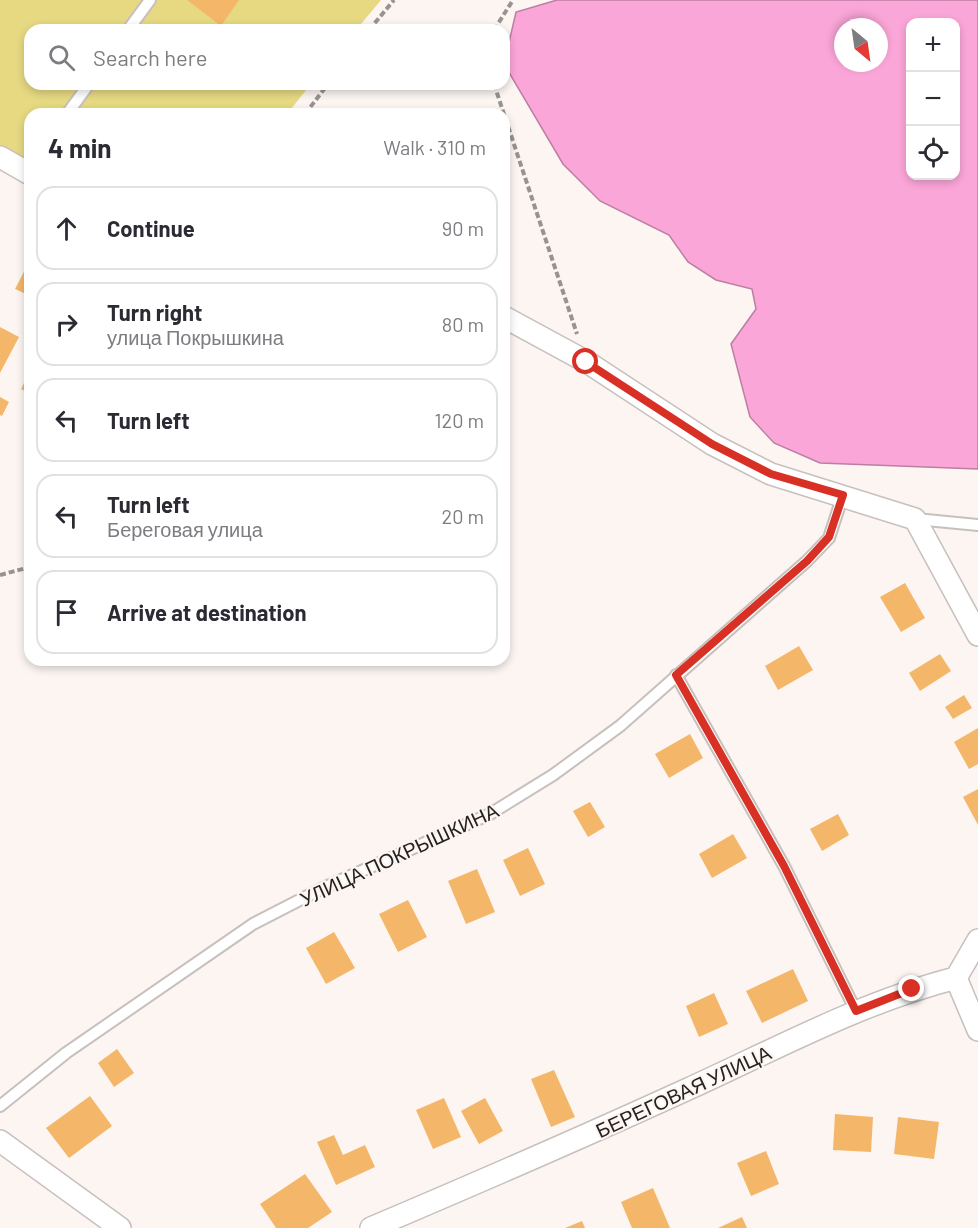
<!DOCTYPE html>
<meta charset="utf-8">
<style>
body{margin:0;font-family:Barlow,sans-serif;background:#f2f2f3;color:#2b2b33}
.controls{position:absolute;right:18px;top:18px;display:grid;overflow:hidden;border-radius:12px;box-shadow:0 3px 9px #0003}
.controls button{width:54px;height:54px;display:grid;place-items:center;padding:0;border:0;border-bottom:2px solid #e1e1e2;background:#fff;color:#2b2b33;font:30px sans-serif}
.compass{position:absolute;left:834px;top:18px;width:54px;height:54px;border-radius:50%;background:#fff;box-shadow:0 3px 9px #0003;rotate:151deg}
.stop{position:absolute;width:18px;height:18px;margin:-14px;border:4px solid #d93025;border-radius:50%;background:#fff}
.stop.end{background:#d93025;border-color:#fff;box-shadow:0 2px 6px #0008}
.list{margin:0;padding:0;list-style:none}
h2{display:flex;justify-content:space-between;align-items:center;height:78px;margin:0;padding:0 24px;font-size:26px}
h2 small{font-size:20px;font-weight:400;color:#7c7c81}
.list li{display:grid;grid-template-columns:39px 1fr auto;gap:18px;align-items:center;box-sizing:border-box;height:84px;margin:0 12px 12px;padding:0 12px;border:2px solid #e1e1e2;border-radius:18px}
.list b{display:block;font-size:22px;white-space:nowrap}
.list p{margin:0;font-size:20px;white-space:nowrap;color:#7c7c81}
.list em{font-size:20px;font-style:normal;color:#7c7c81}
.icon{flex:none;width:33px;height:33px;fill:none;stroke:currentColor;stroke-width:2;stroke-linecap:round;stroke-linejoin:round}
.map{position:relative;flex:none;width:978px;height:1228px;overflow:hidden}
.search{position:absolute;background:#fff;box-shadow:0 3px 9px #0003;left:24px;top:24px;width:486px;height:66px;display:flex;align-items:center;gap:15px;box-sizing:border-box;padding:0 21px;border-radius:18px;color:#7c7c81;font-size:22px}
.panel{position:absolute;background:#fff;box-shadow:0 3px 9px #0003;left:24px;top:108px;width:486px;height:558px;border-radius:18px}
.map>svg:first-child{display:block}
.green{fill:#e6d982}
.water{fill:#fba6d8;stroke:#bb7fa1;stroke-width:1.5;fill-rule:evenodd}
.building{fill:#f4b769}
.lines{fill:none;stroke-linecap:round;stroke-linejoin:round}
.lane-casing{stroke:#c7c0bd;stroke-width:14}
.street-casing{stroke:#c7c0bd;stroke-width:24}
.path{stroke:#979391;stroke-width:4;stroke-dasharray:6 3;stroke-linecap:butt}
.lane{stroke:#fff;stroke-width:10}
.street{stroke:#fff;stroke-width:21}
.route{stroke:#d93025;stroke-width:8}
.labels{text-anchor:middle;dominant-baseline:central;stroke-width:4.5;stroke-linejoin:round;paint-order:stroke}
.street-label{font-size:20px;fill:#252322;stroke:#fcf5f2}
</style>
<div class="map">
<svg width="978" height="1228" viewBox="0 0 978 1228">
<rect width="100%" height="100%" fill="#fcf5f2"/>
<path class="green" d="M0,0H381L356,30H30V84H311L287,114H30V174L0,157Z"/>
<path class="water" d="M557,0H978V469L820,463L774,443L750,417L731,344L756,309L752,289L716,280L688,262L669,235L600,201L563,164L504,64L516,12ZM910,22H956V176H910ZM843,27H879V63H843Z"/>
<g class="building">
<path d="M187,0H239L221,26Z"/>
<path d="M30,260V296L15,289Z"/>
<path d="M0,327L19,337L0,373Z"/>
<path d="M30,371V394L21,389Z"/>
<path d="M0,397L9,402L2,416L0,415Z"/>
<path d="M905,583L925,618L901,632L880,597Z"/>
<path d="M799,646L813,670L778,690L765,666Z"/>
<path d="M940,654L951,671L920,691L909,673Z"/>
<path d="M964,695L972,708L953,719L945,707Z"/>
<path d="M978,728V764L969,769L954,742Z"/>
<path d="M690,734L703,758L669,778L655,754Z"/>
<path d="M978,789V825L963,797Z"/>
<path d="M590,802L605,827L588,837L573,811Z"/>
<path d="M838,814L849,835L822,851L810,829Z"/>
<path d="M733,834L747,858L712,878L699,854Z"/>
<path d="M528,848L545,884L520,896L503,860Z"/>
<path d="M477,869L495,912L466,924L448,881Z"/>
<path d="M408,900L427,937L398,952L379,914Z"/>
<path d="M334,932L355,968L326,984L306,948Z"/>
<path d="M793,969L808,1001L762,1023L746,991Z"/>
<path d="M714,993L728,1024L699,1037L686,1006Z"/>
<path d="M117,1049L134,1073L114,1087L98,1063Z"/>
<path d="M554,1070L575,1117L551,1127L531,1079Z"/>
<path d="M90,1096L112,1126L69,1158L46,1128Z"/>
<path d="M444,1098L461,1137L433,1149L416,1110Z"/>
<path d="M485,1098L503,1131L479,1144L461,1111Z"/>
<path d="M835,1114L873,1117L871,1152L833,1150Z"/>
<path d="M898,1117L939,1122L934,1159L894,1154Z"/>
<path d="M334,1135L343,1155L365,1145L375,1167L336,1185L317,1142Z"/>
<path d="M766,1151L779,1184L751,1196L737,1163Z"/>
<path d="M305,1174L332,1212L308,1228H276L260,1204Z"/>
<path d="M653,1188L670,1228H632L621,1202Z"/>
<path d="M742,1217L747,1228H718Z"/>
<path d="M582,1221L585,1228H565Z"/>
</g>
<g class="lines">
<defs>
<g id="lane">
<path d="M128,30L150,0"/>
<path d="M67,114L89,84"/>
<path d="M916,519L978,525"/>
<path d="M676,675L784,866L856,1011"/>
<path d="M0,1106L66,1053L253,924L321,889L490,814L553,775L620,726L807,561L829,538L843,495"/>
</g>
<g id="street">
<path d="M0,157L30,174"/>
<path d="M504,317L587,362L712,444L771,474L915,519L978,635"/>
<path d="M956,978L978,1030"/>
<path d="M0,1141L120,1228"/>
<path d="M371,1228C477,1183 583,1137 688,1089C776,1049 862,1002 956,978L978,940"/>
</g>
</defs>
<use href="#lane" class="lane-casing"/>
<use href="#street" class="street-casing"/>
<g class="path">
<path d="M369,30L394,0"/>
<path d="M494,30L513,0"/>
<path d="M494,84L577,334"/>
<path d="M305,114L328,84"/>
<path d="M0,575L30,567"/>
</g>
<use href="#lane" class="lane"/>
<use href="#street" class="street"/>
</g>
<g class="lines">
<path class="route" d="M586,362L712,444L771,474L843,495L829,537L807,561L676,675L784,866L856,1011L912,989"/>
</g>
<g class="labels">
<g class="street-label">
<text transform="translate(399 854) rotate(-25)">УЛИЦА ПОКРЫШКИНА</text>
<text transform="translate(683 1091) rotate(-25)">БЕРЕГОВАЯ УЛИЦА</text>
</g>
</g>
</svg>
<div class="controls">
<button>+</button>
<button>−</button>
<button><svg class="icon" aria-label="locate" viewBox="0 0 24 24"><circle cx="12" cy="12" r="6"/><path d="M12 2v4M12 18v4M2 12h4M18 12h4"/></svg></button>
</div>
<svg class="compass" viewBox="-18 -18 36 36"><path d="M0-13l5 13h-10z" fill="#e53935"/><path d="M0 13l5-13h-10z" fill="#7c7c81"/></svg>
<div class="stop" style="left:586px;top:362px"></div>
<div class="stop end" style="left:912px;top:989px"></div>
<div class="search"><svg class="icon" aria-label="search" viewBox="0 0 24 24"><circle cx="10" cy="10" r="6"/><path d="M15 15l6 6"/></svg>Search here</div>
<section class="panel">
<h2>4 min<small>Walk · 310 m</small></h2>
<ul class="list">
<li><svg class="icon" aria-label="ahead" viewBox="0 0 24 24"><path d="M12 20V5M6 11l6-6 6 6"/></svg><div><b>Continue</b></div><em>90 m</em></li>
<li><svg class="icon" aria-label="right" viewBox="0 0 24 24"><path d="M7 20v-9h11M14 6l5 5-5 5"/></svg><div><b>Turn right</b><p>улица Покрышкина</p></div><em>80 m</em></li>
<li><svg class="icon" aria-label="left" viewBox="0 0 24 24"><path d="M17 20v-9H6M10 6l-5 5 5 5"/></svg><div><b>Turn left</b></div><em>120 m</em></li>
<li><svg class="icon" aria-label="left" viewBox="0 0 24 24"><path d="M17 20v-9H6M10 6l-5 5 5 5"/></svg><div><b>Turn left</b><p>Береговая улица</p></div><em>20 m</em></li>
<li><svg class="icon" aria-label="arrive" viewBox="0 0 24 24"><path d="M6 21V4h12l-3 4 3 4H6"/></svg><div><b>Arrive at destination</b></div></li>
</ul>
</section>
</div>
